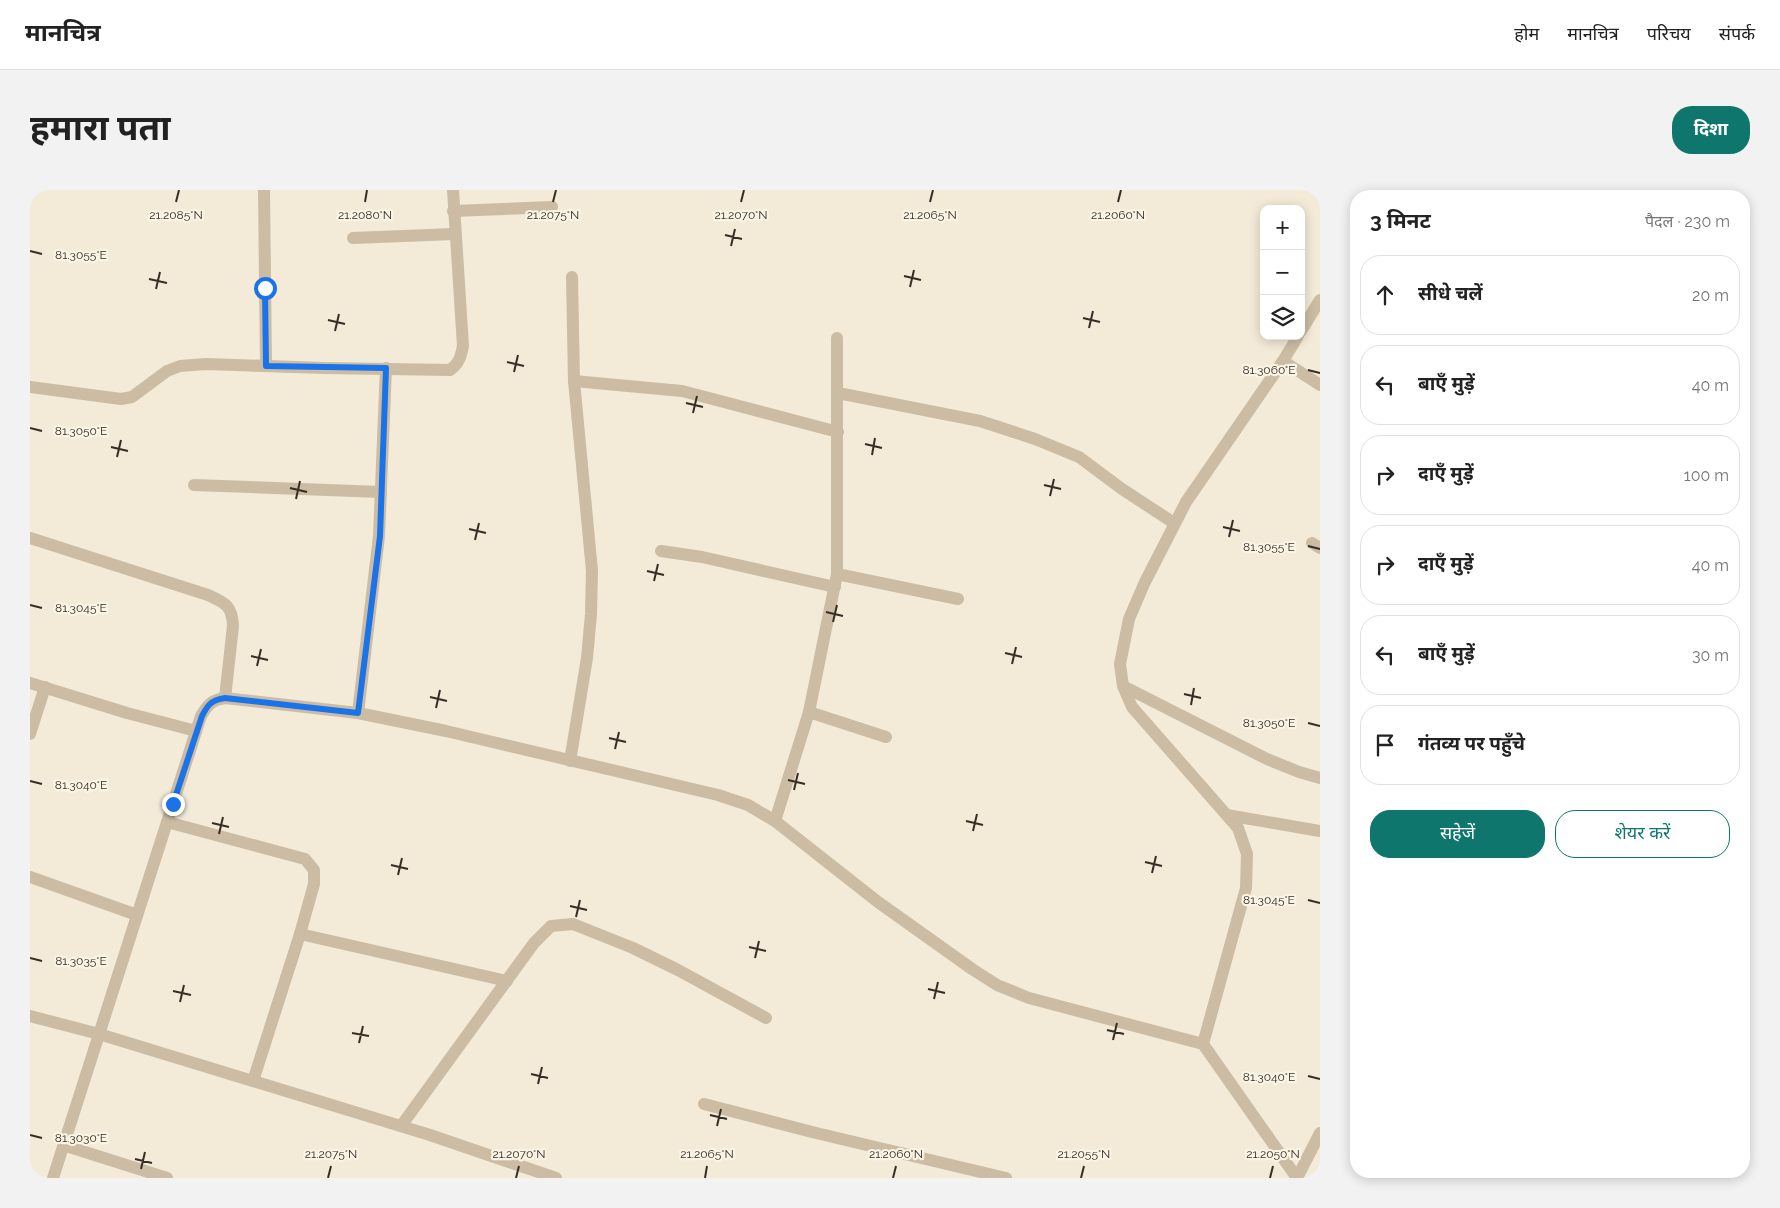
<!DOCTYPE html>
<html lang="hi">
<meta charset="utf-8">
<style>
body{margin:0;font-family:Raleway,"Noto Sans Devanagari",sans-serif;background:#f2f2f2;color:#222}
.controls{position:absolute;right:15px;top:15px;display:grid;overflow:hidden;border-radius:10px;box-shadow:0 2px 12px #0003}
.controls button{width:45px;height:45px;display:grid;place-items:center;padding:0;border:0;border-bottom:1px solid #e0e0e0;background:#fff;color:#222;font:25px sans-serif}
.stop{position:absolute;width:15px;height:15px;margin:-11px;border:4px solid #1a73e8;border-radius:50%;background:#fff}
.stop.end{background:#1a73e8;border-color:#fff;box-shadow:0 1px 5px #0008}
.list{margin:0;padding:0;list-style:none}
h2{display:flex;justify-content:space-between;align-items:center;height:65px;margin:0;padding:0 20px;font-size:21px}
h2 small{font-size:16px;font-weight:400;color:#767676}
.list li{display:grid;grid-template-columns:32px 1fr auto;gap:15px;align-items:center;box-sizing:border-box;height:80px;margin:0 10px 10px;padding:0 10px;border:1px solid #e0e0e0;border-radius:20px}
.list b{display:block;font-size:19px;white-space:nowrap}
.list em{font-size:16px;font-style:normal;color:#767676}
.actions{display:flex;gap:10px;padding:15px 20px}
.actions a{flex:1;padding:11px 0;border:1px solid #0f766e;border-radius:20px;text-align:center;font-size:18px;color:#0f766e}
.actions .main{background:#0f766e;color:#fff}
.icon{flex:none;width:28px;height:28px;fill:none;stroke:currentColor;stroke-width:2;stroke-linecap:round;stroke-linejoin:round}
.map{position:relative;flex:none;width:1290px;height:988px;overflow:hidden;border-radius:20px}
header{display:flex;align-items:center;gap:30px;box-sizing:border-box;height:70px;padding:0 25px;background:#fff;border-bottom:1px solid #e0e0e0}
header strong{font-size:24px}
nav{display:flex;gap:28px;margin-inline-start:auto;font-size:18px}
.intro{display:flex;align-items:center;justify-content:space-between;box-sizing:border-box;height:120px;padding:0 30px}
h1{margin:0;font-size:35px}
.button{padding:12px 22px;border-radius:20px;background:#0f766e;color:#fff;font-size:18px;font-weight:700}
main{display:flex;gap:30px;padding:0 30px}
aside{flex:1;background:#fff;border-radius:20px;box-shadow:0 2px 12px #0003}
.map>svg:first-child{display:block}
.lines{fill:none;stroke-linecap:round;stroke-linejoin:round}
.minor{stroke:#cbbca3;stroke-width:12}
.route{stroke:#1a73e8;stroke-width:6}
.ticks{fill:none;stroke:#362d25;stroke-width:2}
.ticks-label{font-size:12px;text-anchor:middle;fill:#362d25;stroke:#faf4e4;stroke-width:4.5;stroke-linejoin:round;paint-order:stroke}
</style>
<header>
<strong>मानचित्र</strong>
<nav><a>होम</a><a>मानचित्र</a><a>परिचय</a><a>संपर्क</a></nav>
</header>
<div class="intro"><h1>हमारा पता</h1><a class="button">दिशा</a></div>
<main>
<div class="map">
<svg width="1290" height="988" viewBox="0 0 1290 988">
<rect width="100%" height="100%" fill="#f3ead7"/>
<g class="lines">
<g class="minor">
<path d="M234,0L236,176"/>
<path d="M423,21L522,17"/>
<path d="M323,48L424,44"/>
<path d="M1271,141L1290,110"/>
<path d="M1253,171L1290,195"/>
<path d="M544,191L652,201L808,242"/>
<path d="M0,197L91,209L102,207L137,181L150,176L176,174L294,178L420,180C429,174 431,166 433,156L423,0"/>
<path d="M808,203L950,231L1005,249L1049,267L1092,299L1144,333"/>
<path d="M164,295L351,302"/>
<path d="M0,348L178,405C196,413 202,416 203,436L195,508"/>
<path d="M1282,353L1290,358"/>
<path d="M631,361L672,367L805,397"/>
<path d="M807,384L928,409"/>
<path d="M0,493L97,523L166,541"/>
<path d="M1093,496L1237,569L1269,582L1290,588"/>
<path d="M779,522L856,547"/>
<path d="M328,523L349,346L356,178"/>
<path d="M0,544L15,497"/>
<path d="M540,571L557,468L561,424L562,381L544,191L542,87"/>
<path d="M1197,625L1290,641"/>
<path d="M745,631L779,522L807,384V148"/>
<path d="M137,632L275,669L284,680V694L270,744L223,891"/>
<path d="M0,687L107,725"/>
<path d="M270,744L477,791"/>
<path d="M0,826L69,844L400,945L526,988"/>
<path d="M1173,854L1267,988"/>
<path d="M674,914L782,942L976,988"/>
<path d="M371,936L504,753L521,736L543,734L603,758L648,780L736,828"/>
<path d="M33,955L137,988"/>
<path d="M23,988L171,526C178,514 182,510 195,508L328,523L416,541L688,605L718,615L745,631L848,712L942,779L967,795L999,808L1173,854L1216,698L1217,664L1208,638L1102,517L1093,496L1090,474L1099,429L1114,394L1156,312L1253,171L1268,146"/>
<path d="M1267,988L1290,943"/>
</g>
</g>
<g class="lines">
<path class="route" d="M143,614L172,526C178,514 182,510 195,508L328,523L350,346L356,178L236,176L235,98"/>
</g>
<path class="ticks" d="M146,12L149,0M335,12L337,0M523,12L526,0M711,12L714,0M900,12L903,0M1088,12L1091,0M695,45L712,49M701,56L705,39M0,61L12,64M874,86L891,90M119,89L137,93M880,97L884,80M126,99L130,82M1053,128L1070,132M298,130L315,134M1059,138L1063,121M305,141L309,124M477,172L494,176M1278,180L1290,183M484,182L488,165M656,213L673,217M663,223L667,206M0,238L12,241M835,254L852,258M81,257L98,261M842,265L845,248M87,267L91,250M1014,295L1031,299M260,298L277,302M1020,306L1024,289M266,309L270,291M1193,337L1210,341M439,339L456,343M1199,347L1203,330M445,350L449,333M1278,356L1290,359M617,381L634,385M624,391L628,374M0,415L12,418M796,422L813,426M803,432L807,415M975,463L992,467M221,466L238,470M982,474L986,457M227,476L231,459M1154,504L1171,508M400,507L417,511M1161,515L1164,498M406,518L410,500M1278,533L1290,536M579,548L596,552M585,559L589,542M758,590L775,594M0,591L12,594M764,600L768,583M936,631L953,635M182,633L199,637M943,641L947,624M189,644L193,627M1115,672L1132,676M361,675L378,679M1122,683L1126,666M368,685L372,668M1278,710L1290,713M540,716L557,720M546,727L550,710M719,757L736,761M0,768L12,771M725,768L729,751M898,799L915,803M143,801L161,805M904,809L908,792M150,812L154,795M1077,840L1094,844M322,843L339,846M1083,850L1087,833M329,853L333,836M501,884L518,888M1278,886L1290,889M508,894L512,877M680,925L697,929M687,936L691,919M0,945L12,948M105,969L122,973M111,979L115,962M298,988L301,976M486,988L489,976M675,988L677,976M863,988L866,976M1051,988L1054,976M1240,988L1243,976"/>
<g class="ticks-label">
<text x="146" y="29">21.2085°N</text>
<text x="335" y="29">21.2080°N</text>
<text x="523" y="29">21.2075°N</text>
<text x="711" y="29">21.2070°N</text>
<text x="900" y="29">21.2065°N</text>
<text x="1088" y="29">21.2060°N</text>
<text x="51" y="69">81.3055°E</text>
<text x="1239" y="184">81.3060°E</text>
<text x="51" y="245">81.3050°E</text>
<text x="1239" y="361">81.3055°E</text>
<text x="51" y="422">81.3045°E</text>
<text x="1239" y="537">81.3050°E</text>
<text x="51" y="599">81.3040°E</text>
<text x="1239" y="714">81.3045°E</text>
<text x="51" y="775">81.3035°E</text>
<text x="1239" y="891">81.3040°E</text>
<text x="51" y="952">81.3030°E</text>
<text x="301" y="968">21.2075°N</text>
<text x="489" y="968">21.2070°N</text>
<text x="677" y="968">21.2065°N</text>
<text x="866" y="968">21.2060°N</text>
<text x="1054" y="968">21.2055°N</text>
<text x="1243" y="968">21.2050°N</text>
</g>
</svg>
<div class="controls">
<button>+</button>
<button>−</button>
<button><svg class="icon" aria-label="layers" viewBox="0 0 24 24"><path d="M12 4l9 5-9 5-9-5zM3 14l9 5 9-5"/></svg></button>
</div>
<div class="stop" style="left:235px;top:98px"></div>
<div class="stop end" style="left:143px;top:614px"></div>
</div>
<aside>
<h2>3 मिनट<small>पैदल · 230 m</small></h2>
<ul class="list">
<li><svg class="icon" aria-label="ahead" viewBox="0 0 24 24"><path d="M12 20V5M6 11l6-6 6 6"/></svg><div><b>सीधे चलें</b></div><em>20 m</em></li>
<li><svg class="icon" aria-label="left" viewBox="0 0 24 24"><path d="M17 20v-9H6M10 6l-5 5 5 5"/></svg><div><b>बाएँ मुड़ें</b></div><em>40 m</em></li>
<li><svg class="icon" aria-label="right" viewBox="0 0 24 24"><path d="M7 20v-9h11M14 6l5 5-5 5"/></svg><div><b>दाएँ मुड़ें</b></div><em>100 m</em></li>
<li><svg class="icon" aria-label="right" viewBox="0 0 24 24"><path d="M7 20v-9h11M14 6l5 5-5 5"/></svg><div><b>दाएँ मुड़ें</b></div><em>40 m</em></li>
<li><svg class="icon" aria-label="left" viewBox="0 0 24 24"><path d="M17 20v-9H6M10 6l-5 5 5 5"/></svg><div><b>बाएँ मुड़ें</b></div><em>30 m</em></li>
<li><svg class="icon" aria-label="arrive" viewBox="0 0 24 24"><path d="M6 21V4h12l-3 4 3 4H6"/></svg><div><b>गंतव्य पर पहुँचे</b></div></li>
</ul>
<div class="actions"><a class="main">सहेजें</a><a>शेयर करें</a></div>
</aside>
</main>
